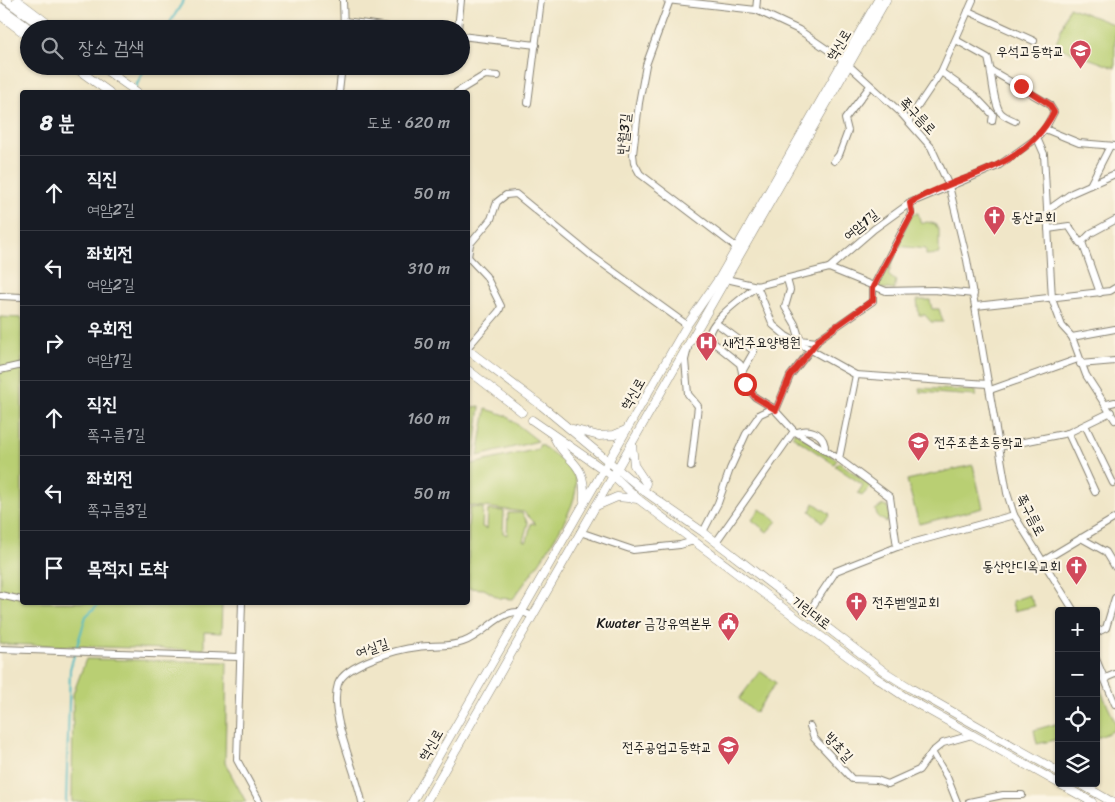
<!DOCTYPE html>
<html lang="ko">
<meta charset="utf-8">
<style>
body{margin:0;font-family:Sriracha,"Poor Story",sans-serif;background:#242831;color:#f1f3f6}
.controls{position:absolute;right:15px;bottom:15px;display:grid;overflow:hidden;border-radius:5px;box-shadow:0 1px 4px #0004}
.controls button{width:45px;height:45px;display:grid;place-items:center;padding:0;border:0;border-bottom:1px solid #363941;background:#171b24;color:#f1f3f6;font:25px sans-serif}
.stop{position:absolute;width:15px;height:15px;margin:-11px;border:4px solid #d93025;border-radius:50%;background:#fff}
.stop.end{background:#d93025;border-color:#fff;box-shadow:0 1px 5px #0008}
.list{margin:0;padding:0;list-style:none}
h2{display:flex;justify-content:space-between;align-items:center;height:65px;margin:0;padding:0 20px;font-size:21px}
h2 small{font-size:16px;font-weight:400;color:#9ea1a6}
.list li{display:grid;grid-template-columns:32px 1fr auto;gap:15px;align-items:center;box-sizing:border-box;height:75px;padding:0 20px;border-top:1px solid #363941}
.list b{display:block;font-size:19px;white-space:nowrap}
.list p{margin:0;font-size:16px;white-space:nowrap;color:#9ea1a6}
.list em{font-size:16px;font-style:normal;color:#9ea1a6}
.icon{flex:none;width:28px;height:28px;fill:none;stroke:currentColor;stroke-width:2;stroke-linecap:round;stroke-linejoin:round}
.map{position:relative;flex:none;width:1115px;height:802px;overflow:hidden}
.search{position:absolute;background:#171b24;box-shadow:0 1px 4px #0004;left:20px;top:20px;width:450px;height:55px;display:flex;align-items:center;gap:12px;box-sizing:border-box;padding:0 18px;border-radius:28px;color:#9ea1a6;font-size:19px}
.panel{position:absolute;background:#171b24;box-shadow:0 1px 4px #0004;left:20px;top:90px;width:450px;height:515px;border-radius:5px}
.map>svg:first-child{display:block}
.green{fill:#b9cf73;stroke:#6a7648}
.lines{fill:none;stroke-linecap:round;stroke-linejoin:round}
.stream{stroke:#4ab9c2;stroke-width:2}
.minor-casing{stroke:#868172;stroke-width:8}
.tertiary-casing{stroke:#868172;stroke-width:9}
.minor{stroke:#fff;stroke-width:6}
.tertiary{stroke:#fff;stroke-width:8}
.route{stroke:#d93025;stroke-width:6}
.labels{text-anchor:middle;dominant-baseline:central;stroke-width:4.5;stroke-linejoin:round;paint-order:stroke}
.street-label{font-size:14px;fill:#1c1c1c;stroke:#fcf5e5}
.poi-label{font-size:14px;fill:#1c1c1c;stroke:#fcf5e5;text-anchor:end}
</style>
<div class="map">
<svg width="1115" height="802" viewBox="0 0 1115 802">
<rect width="100%" height="100%" fill="#fcf5e5"/>
<filter id="ink" filterUnits="userSpaceOnUse"><feTurbulence type="fractalNoise" baseFrequency=".02" numOctaves="2"/><feDisplacementMap in="SourceGraphic" scale="10" xChannelSelector="R" yChannelSelector="G"/><feConvolveMatrix kernelMatrix="1 2 1 2 8 2 1 2 1" color-interpolation-filters="sRGB"/></filter>
<filter id="wash" filterUnits="userSpaceOnUse"><feTurbulence type="fractalNoise" baseFrequency=".0096" numOctaves="4" result="noise"/><feDisplacementMap in="SourceGraphic" scale="20" xChannelSelector="R" yChannelSelector="G"/><feGaussianBlur stdDeviation="1.12" result="paint"/><feColorMatrix in="noise" values="0 0 0 0 0 0 0 0 0 0 0 0 0 0 0 0 0 1.4 0 .05"/><feComposite in="paint" operator="in"/></filter>
<g filter="url(#wash)">
<rect width="100%" height="100%" fill="#f0e6c8"/>
<g class="green">
<path d="M1069,7L1115,25V68L1055,46Z"/>
<path d="M918,213L921,224L927,222L935,224L939,231V254L926,255V249L897,246L912,214Z"/>
<path d="M898,247L888,275L896,281L894,290L875,287Z"/>
<path d="M917,300H930L932,309H939L943,322H931L925,315H919Z"/>
<path d="M0,317L22,318V602L222,603L221,633L204,632V650L0,644Z"/>
<path d="M919,388L976,391V396L920,392Z"/>
<path d="M480,406L474,457H468V408Z"/>
<path d="M486,409L505,415L538,441L478,456Z"/>
<path d="M795,432L837,460L834,464L792,436Z"/>
<path d="M540,444C553,454 568,462 575,478C585,504 529,577 513,599L499,598L484,589L468,588V525L470,507L483,508L482,527L487,529L488,510L504,511L503,533L507,535L508,513H522L528,523L523,541H527L531,523L536,524L524,512L468,505V465L538,449Z"/>
<path d="M839,462L871,486L862,496L858,493L863,485L835,466Z"/>
<path d="M973,465L983,508L919,524L907,480Z"/>
<path d="M814,503L830,514L823,522L810,511Z"/>
<path d="M883,505L887,507L891,516L887,522L879,518L875,510Z"/>
<path d="M760,509L777,521L767,532L752,520Z"/>
<path d="M1029,595L1035,606L1014,611L1012,601Z"/>
<path d="M86,659L227,662L225,763L246,802H72L73,694Z"/>
<path d="M760,671L776,683L755,713L739,699Z"/>
<path d="M1096,680L1115,722V730L1097,738Z"/>
<path d="M1059,723V739L1037,744L1034,730Z"/>
</g>
<g class="lines">
<g class="stream">
<path d="M166,29L184,0"/>
<path d="M135,88L146,66"/>
<path d="M66,802L70,669L86,616L101,602"/>
</g>
</g>
</g>
<g filter="url(#ink)">
<g class="lines">
<defs>
<g id="minor">
<path d="M343,0L344,29"/>
<path d="M667,0L756,10L799,30L844,61L900,112L931,147L949,186L967,260L1007,493L1014,515L1074,611"/>
<path d="M670,0L646,65L639,103L633,154L634,163L640,174L740,250"/>
<path d="M756,10L757,0"/>
<path d="M968,11L1034,41"/>
<path d="M344,21L405,29"/>
<path d="M458,29L461,0"/>
<path d="M461,36L536,45"/>
<path d="M956,40L988,58C992,72 993,105 1001,113C1005,117 1011,119 1015,121"/>
<path d="M992,71L1049,104L1054,112L1045,129"/>
<path d="M941,72L975,96L993,115L992,121"/>
<path d="M339,92L342,66"/>
<path d="M457,92L485,75L498,76"/>
<path d="M528,103L541,0"/>
<path d="M908,121L941,72L973,0"/>
<path d="M1037,138L1044,154L1052,299L1062,326L1072,337L1086,375L1115,420"/>
<path d="M834,161L839,155L848,131L845,119L870,86"/>
<path d="M1090,185L1110,146"/>
<path d="M1048,210L1072,193L1115,174"/>
<path d="M1048,229L1069,226L1080,243L1082,242"/>
<path d="M468,257L470,244L491,219L497,202L506,195L516,194L592,256L687,325"/>
<path d="M468,257L486,276L501,306L499,311L468,347"/>
<path d="M829,268L886,291L934,290L974,294"/>
<path d="M722,278L757,286L829,268L874,229L910,203L998,166L1037,138L1045,129L1079,143L1115,146"/>
<path d="M787,279L790,290L785,307L795,324L800,340L817,342"/>
<path d="M1100,293L1082,242L1091,233L1115,220"/>
<path d="M0,296L22,297"/>
<path d="M976,306L1110,291L1115,288"/>
<path d="M716,323L754,351L742,372"/>
<path d="M1072,337L1115,329"/>
<path d="M688,348L685,360L688,394L698,406L691,467"/>
<path d="M1080,364L1115,361"/>
<path d="M0,370L22,365"/>
<path d="M990,390L1078,359"/>
<path d="M1107,404L1115,402"/>
<path d="M773,408L755,397L745,384L740,364L714,343L709,336C710,320 744,297 757,286L773,325L786,336L856,375L988,384"/>
<path d="M776,410L790,376L820,338L873,301V287L911,214L910,203"/>
<path d="M1085,425L1113,483"/>
<path d="M797,432C812,427 826,435 825,451"/>
<path d="M1068,433L1095,492"/>
<path d="M999,447L1068,433L1111,412"/>
<path d="M839,459L856,375"/>
<path d="M580,532L633,550L680,545L694,541"/>
<path d="M703,532L718,503L730,469L746,434L760,414L773,408L794,431L839,459L890,497L897,547"/>
<path d="M1081,538L1106,552L1115,567"/>
<path d="M716,542L794,431"/>
<path d="M1043,561L1115,518"/>
<path d="M0,595L22,600"/>
<path d="M242,602L237,760L260,802"/>
<path d="M808,613L836,571L897,547L1014,515"/>
<path d="M1096,633L1106,628L1115,598"/>
<path d="M0,649L239,657"/>
<path d="M1096,659L1115,704"/>
<path d="M1103,679L1115,674"/>
<path d="M810,726L814,738L852,779L877,780L888,784L919,770L932,752"/>
<path d="M362,802C356,770 328,714 338,684C345,664 398,649 418,647C432,645 450,647 463,642C489,633 504,601 532,616"/>
<path d="M957,802L947,777L932,752L943,743L972,735"/>
<path d="M969,802L1003,795H1022"/>
</g>
<g id="tertiary">
<path d="M6,0L45,29"/>
<path d="M17,0L55,29"/>
<path d="M0,7L30,29"/>
<path d="M0,15L29,37"/>
<path d="M73,66L109,92"/>
<path d="M100,66L137,92"/>
<path d="M468,350L542,406L644,491L703,532L885,672L912,689L1059,772"/>
<path d="M468,370L522,412"/>
<path d="M532,420L617,479L638,499L875,677L905,697L1092,802"/>
<path d="M573,429L599,436L614,435L626,430"/>
<path d="M554,437C567,465 586,459 584,500"/>
<path d="M632,444L634,465L646,483L644,491"/>
<path d="M596,506L617,497L638,499"/>
<path d="M1079,783L1112,802"/>
<path d="M412,802L687,325L720,277L878,0"/>
<path d="M426,802L886,0"/>
</g>
</defs>
<use href="#minor" class="minor-casing"/>
<use href="#tertiary" class="tertiary-casing"/>
<use href="#minor" class="minor"/>
<use href="#tertiary" class="tertiary"/>
</g>
</g>
<g class="lines" filter="url(#ink)">
<path class="route" d="M745,384L755,397L776,410L790,376L820,338L873,300V287L912,214L910,203C962,172 1021,173 1054,112L1049,104L1021,86"/>
</g>
<defs>
<symbol id="school-pin" viewBox="-11 -11 22 30"><path d="M0 17L-7.5 6A9.5 9.5 0 1 1 7.5 6Z" fill="#d1495b" stroke="#fcf5e5"/><path d="M0-5L7-2L0 1L-7-2ZM-4 1L0 2.5L4 1V4Q0 6-4 4Z" fill="#fff"/></symbol>
<symbol id="church-pin" viewBox="-11 -11 22 30"><path d="M0 17L-7.5 6A9.5 9.5 0 1 1 7.5 6Z" fill="#d1495b" stroke="#fcf5e5"/><path d="M-1.2-6h2.4v3.5h3.3v2.4h-3.3V6h-2.4V-.1h-3.3v-2.4h3.3Z" fill="#fff"/></symbol>
<symbol id="hospital-pin" viewBox="-11 -11 22 30"><path d="M0 17L-7.5 6A9.5 9.5 0 1 1 7.5 6Z" fill="#d1495b" stroke="#fcf5e5"/><path d="M-5-5h3v3.5h4V-5h3V5h-3V1.5h-4V5h-3Z" fill="#fff"/></symbol>
<symbol id="civic-pin" viewBox="-11 -11 22 30"><path d="M0 17L-7.5 6A9.5 9.5 0 1 1 7.5 6Z" fill="#d1495b" stroke="#fcf5e5"/><path d="M-.6-6.5H3V-4.5H.6V-3L4-1V1h2V6H-6V1h2V-1L-.6-3ZM-1.2 2.5V6h2.4V2.5Z" fill="#fff"/></symbol>
</defs>
<g fill-rule="evenodd">
<use href="#school-pin" x="1068" y="38" width="25" height="34"/>
<use href="#church-pin" x="982" y="204" width="25" height="34"/>
<use href="#hospital-pin" x="694" y="330" width="25" height="34"/>
<use href="#school-pin" x="906" y="430" width="25" height="34"/>
<use href="#church-pin" x="1064" y="554" width="25" height="34"/>
<use href="#church-pin" x="844" y="590" width="25" height="34"/>
<use href="#civic-pin" x="716" y="610" width="25" height="34"/>
<use href="#school-pin" x="716" y="734" width="25" height="34"/>
</g>
<g class="labels">
<g class="street-label">
<text transform="translate(839 45) rotate(-59)">혁신로</text>
<text transform="translate(918 116) rotate(47)">쪽구름로</text>
<text transform="translate(624 134) rotate(-85)">반월3길</text>
<text transform="translate(861 225) rotate(-39)">여암1길</text>
<text transform="translate(633 394) rotate(-60)">혁신로</text>
<text transform="translate(1031 515) rotate(63)">쪽구름로</text>
<text transform="translate(811 613) rotate(37)">기린대로</text>
<text transform="translate(372 648) rotate(-19)">여실길</text>
<text transform="translate(431 745) rotate(-60)">혁신로</text>
<text transform="translate(839 747) rotate(48)">방초길</text>
</g>
<g class="poi-label">
<text x="1064" y="51">우석고등학교</text>
<text x="1011" y="217" text-anchor="start">동산교회</text>
<text x="722" y="342" text-anchor="start">새전주요양병원</text>
<text x="934" y="442" text-anchor="start">전주조촌초등학교</text>
<text x="1061" y="566">동산안디옥교회</text>
<text x="872" y="602" text-anchor="start">전주벧엘교회</text>
<text x="712" y="623">Kwater 금강유역본부</text>
<text x="712" y="747">전주공업고등학교</text>
</g>
</g>
</svg>
<div class="controls">
<button>+</button>
<button>−</button>
<button><svg class="icon" aria-label="locate" viewBox="0 0 24 24"><circle cx="12" cy="12" r="6"/><path d="M12 2v4M12 18v4M2 12h4M18 12h4"/></svg></button>
<button><svg class="icon" aria-label="layers" viewBox="0 0 24 24"><path d="M12 4l9 5-9 5-9-5zM3 14l9 5 9-5"/></svg></button>
</div>
<div class="stop" style="left:745px;top:384px"></div>
<div class="stop end" style="left:1021px;top:86px"></div>
<div class="search"><svg class="icon" aria-label="search" viewBox="0 0 24 24"><circle cx="10" cy="10" r="6"/><path d="M15 15l6 6"/></svg>장소 검색</div>
<section class="panel">
<h2>8 분<small>도보 · 620 m</small></h2>
<ul class="list">
<li><svg class="icon" aria-label="ahead" viewBox="0 0 24 24"><path d="M12 20V5M6 11l6-6 6 6"/></svg><div><b>직진</b><p>여암2길</p></div><em>50 m</em></li>
<li><svg class="icon" aria-label="left" viewBox="0 0 24 24"><path d="M17 20v-9H6M10 6l-5 5 5 5"/></svg><div><b>좌회전</b><p>여암2길</p></div><em>310 m</em></li>
<li><svg class="icon" aria-label="right" viewBox="0 0 24 24"><path d="M7 20v-9h11M14 6l5 5-5 5"/></svg><div><b>우회전</b><p>여암1길</p></div><em>50 m</em></li>
<li><svg class="icon" aria-label="ahead" viewBox="0 0 24 24"><path d="M12 20V5M6 11l6-6 6 6"/></svg><div><b>직진</b><p>쪽구름1길</p></div><em>160 m</em></li>
<li><svg class="icon" aria-label="left" viewBox="0 0 24 24"><path d="M17 20v-9H6M10 6l-5 5 5 5"/></svg><div><b>좌회전</b><p>쪽구름3길</p></div><em>50 m</em></li>
<li><svg class="icon" aria-label="arrive" viewBox="0 0 24 24"><path d="M6 21V4h12l-3 4 3 4H6"/></svg><div><b>목적지 도착</b></div></li>
</ul>
</section>
</div>
